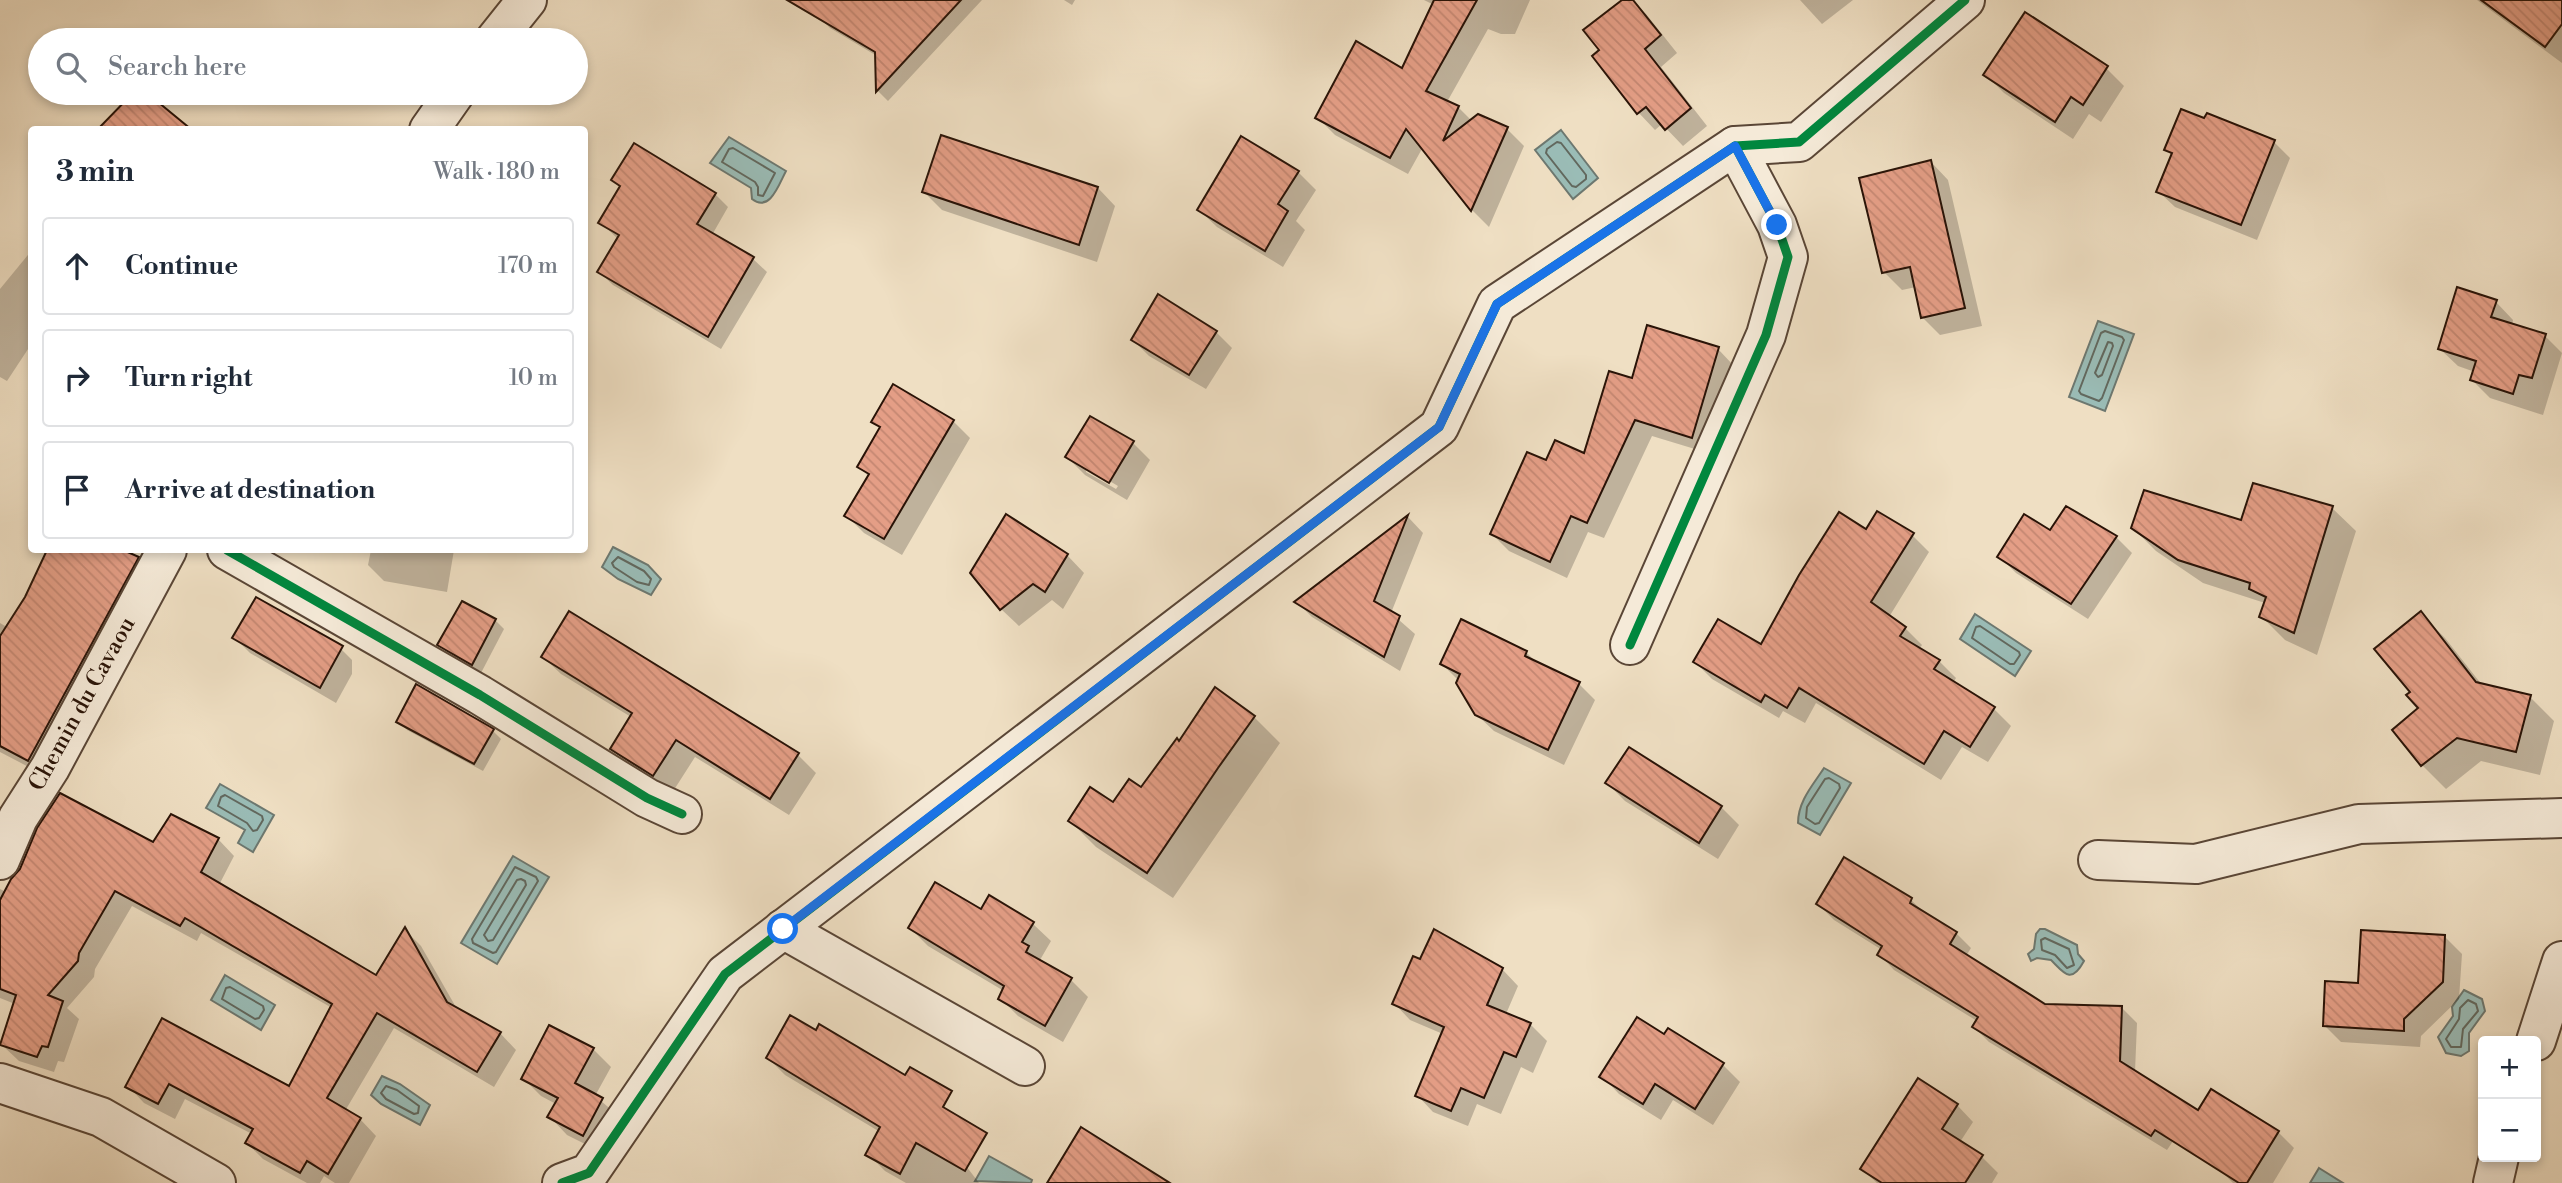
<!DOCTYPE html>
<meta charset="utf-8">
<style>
body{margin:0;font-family:"Libre Bodoni",serif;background:#f2f2f3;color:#1f2937}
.controls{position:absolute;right:21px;bottom:21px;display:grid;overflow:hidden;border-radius:7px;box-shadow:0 4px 10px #0003}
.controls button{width:63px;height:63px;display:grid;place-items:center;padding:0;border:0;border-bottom:2px solid #e0e1e3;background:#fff;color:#1f2937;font:35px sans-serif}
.stop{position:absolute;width:21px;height:21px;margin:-16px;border:5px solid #1a73e8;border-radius:50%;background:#fff}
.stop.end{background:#1a73e8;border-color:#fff;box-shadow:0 2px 7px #0008}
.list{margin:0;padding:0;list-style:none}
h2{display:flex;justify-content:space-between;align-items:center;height:91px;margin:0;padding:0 28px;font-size:30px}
h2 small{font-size:23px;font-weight:400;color:#747a83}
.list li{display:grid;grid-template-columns:46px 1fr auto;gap:21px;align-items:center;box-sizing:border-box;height:98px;margin:0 14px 14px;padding:0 14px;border:2px solid #e0e1e3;border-radius:7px}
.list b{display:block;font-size:26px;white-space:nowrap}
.list em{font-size:23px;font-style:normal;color:#747a83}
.icon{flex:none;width:38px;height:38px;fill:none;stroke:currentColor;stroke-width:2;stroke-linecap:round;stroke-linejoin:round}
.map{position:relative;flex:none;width:2562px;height:1183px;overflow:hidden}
.search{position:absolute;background:#fff;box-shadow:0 4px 10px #0003;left:28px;top:28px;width:560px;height:77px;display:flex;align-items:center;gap:18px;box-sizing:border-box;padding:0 24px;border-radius:38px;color:#747a83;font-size:26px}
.panel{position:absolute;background:#fff;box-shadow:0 4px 10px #0003;left:28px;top:126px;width:560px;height:427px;border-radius:7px}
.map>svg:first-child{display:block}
.water{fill:#9abcb6;stroke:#6d7870;stroke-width:2}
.shadow{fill:#0003;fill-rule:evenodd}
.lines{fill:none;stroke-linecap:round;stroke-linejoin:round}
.shore{stroke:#62685e;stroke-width:2}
.building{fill:url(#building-back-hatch);stroke:#291307;stroke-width:2}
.minor-casing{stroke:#5a4636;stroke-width:42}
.minor{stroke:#f5ead8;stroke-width:38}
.cycleway-casing{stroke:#f5ead8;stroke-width:13}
.cycleway{stroke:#00873e;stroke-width:9}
.route{stroke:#1a73e8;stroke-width:9}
.labels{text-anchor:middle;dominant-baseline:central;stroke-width:7;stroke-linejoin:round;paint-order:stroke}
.street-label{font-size:23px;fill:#291307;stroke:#f5ead8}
</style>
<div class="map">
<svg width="2562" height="1183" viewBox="0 0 2562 1183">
<defs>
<pattern id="building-back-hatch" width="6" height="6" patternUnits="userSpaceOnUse" patternTransform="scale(1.75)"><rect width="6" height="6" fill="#e49e86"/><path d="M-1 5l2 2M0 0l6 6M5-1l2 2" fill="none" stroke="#c48772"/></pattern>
</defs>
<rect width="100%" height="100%" fill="#efdfc3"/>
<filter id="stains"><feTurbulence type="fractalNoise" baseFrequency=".00286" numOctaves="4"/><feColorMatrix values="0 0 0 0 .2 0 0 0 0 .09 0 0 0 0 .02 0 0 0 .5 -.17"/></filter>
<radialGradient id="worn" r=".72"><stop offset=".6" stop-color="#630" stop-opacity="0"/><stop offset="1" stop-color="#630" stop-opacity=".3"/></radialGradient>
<g class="water">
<path d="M1561,130L1598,178L1573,199L1535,150Z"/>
<path d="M729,137L786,171C779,184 770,213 752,199L751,188L710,163Z"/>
<path d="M2098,321L2134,334L2105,411L2069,397Z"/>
<path d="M613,547L648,565L661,579L651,595L618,579L602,567Z"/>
<path d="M1975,614L2031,651L2015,676L1960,639Z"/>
<path d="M1824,768L1851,783L1820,835L1798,823C1798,801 1813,785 1824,768Z"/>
<path d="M220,784L274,815L253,852L238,843L245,830L206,808Z"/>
<path d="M513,856L549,877L497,964L461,943Z"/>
<path d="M2040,929H2045L2077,945L2078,954L2084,961C2071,985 2064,973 2051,960L2037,958L2031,961L2028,954L2034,949L2036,934Z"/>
<path d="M225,975L275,1005L261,1030L211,1000Z"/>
<path d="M2464,990L2482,999L2485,1011L2469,1033V1051L2461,1056L2446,1053L2438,1037L2453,1016L2452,1007Z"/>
<path d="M382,1076L400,1084L430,1105L420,1125L381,1104L371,1095Z"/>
<path d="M989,1156L1032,1180L1031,1183L975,1181Z"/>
<path d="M2319,1168L2343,1183H2310Z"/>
</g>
<g class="shadow">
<path d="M829,0H982L888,101L878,91L877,56L830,28L819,17Z"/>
<path d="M1064,0H1075L1072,5Z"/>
<path d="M1424,0H1530L1515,34H1501L1488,29L1447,102L1458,107L1472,121L1507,129L1524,146L1489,227L1472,210L1423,147L1408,174L1335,135L1317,117L1403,71L1434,5Z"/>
<path d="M1624,0H1632L1646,14L1677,53L1661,67L1707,126L1683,146L1662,124L1655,130L1638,112Z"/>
<path d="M1800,0H1853L1822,24Z"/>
<path d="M2477,0H2562V63Z"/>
<path d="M2106,68L2124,86L2101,122L2089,114L2073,139L2004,93L1986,75Z"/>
<path d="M942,137L1098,188L1115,206L1097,262L942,210L924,192Z"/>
<path d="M2274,142L2290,158L2257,240L2175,207L2158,191L2173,156L2166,150Z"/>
<path d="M1931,162L1948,180L1982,326L1940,335L1922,317L1916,287L1902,290L1884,272Z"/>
<path d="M1298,172L1316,190L1296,221L1305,230L1283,267L1217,227L1199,210Z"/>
<path d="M613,180L715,194L728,207L712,235L753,259L767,272L721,349L613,285L599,272L618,239L600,222L621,188Z"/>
<path d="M32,250V343L7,381L0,377V289Z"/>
<path d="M2496,302L2513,320L2512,325L2545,336L2562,353L2543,415L2490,398L2472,380L2475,372L2458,366L2440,349Z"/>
<path d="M1216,332L1232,348L1206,389L1149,356L1133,340Z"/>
<path d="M1718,349L1734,366L1708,453L1652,436L1604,538L1588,532L1567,578L1509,551L1492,534L1547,463L1586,456L1633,380Z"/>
<path d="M953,421L970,438L902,555L864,533L847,516L869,477L859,466L881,429L873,422Z"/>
<path d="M1133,443L1150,460L1127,500L1085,475L1067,457ZM1086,467L1118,486L1116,489L1086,472Z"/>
<path d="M2332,508L2356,531L2317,655L2285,640L2261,616L2265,603L2203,583L2156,551L2133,528L2242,522Z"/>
<path d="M1408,517L1423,533L1391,613L1415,634L1400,671L1312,617L1297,602Z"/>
<path d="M1866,532L1912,535L1929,552L1889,617L1905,628L1922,645L1919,649L1939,661L1956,678L1953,683L1994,709L2011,726L1988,762L1962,747L1941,780L1816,703L1805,723L1783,711L1779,718L1712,679L1695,662L1762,647Z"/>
<path d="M2051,533L2116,537L2132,553L2088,619L2016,573L1999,556Z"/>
<path d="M50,550H118L137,558L153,574L44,775L0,752V623L12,630Z"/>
<path d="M371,550H454L447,592L384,581L368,565Z"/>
<path d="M1067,555L1084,573L1063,609L1052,600L1019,626L1001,609Z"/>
<path d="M2421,614L2445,638L2482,685L2530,697L2554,721L2540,775L2481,761L2446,789L2422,765L2420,708L2413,692Z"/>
<path d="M495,620L504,629L481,673L448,654L440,645Z"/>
<path d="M234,637L336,644L352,660V674L336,703L250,653Z"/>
<path d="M1526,652L1538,664L1579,684L1595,700L1564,765L1494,731L1476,714L1459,681L1442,664Z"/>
<path d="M543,657L798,755L816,773L789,815L695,757L672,793L630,767L612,749L631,717L561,674Z"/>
<path d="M1216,690L1254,717L1280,743L1173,898L1096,847L1070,821L1113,805L1141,789L1179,743Z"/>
<path d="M398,721L493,731L501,739L483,771L407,730Z"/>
<path d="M1607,783L1721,807L1739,825L1718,859L1625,801Z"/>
<path d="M218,839L234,856L219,885L377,978L405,930L421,946L457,1009L500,1033L516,1050L494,1087L394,1028L345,1111L360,1119L376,1136L349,1183H335L324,1176L320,1183H307L263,1159L247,1143L252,1134L185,1099L175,1119L144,1103L128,1086L162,1020L289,1089L332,1008L201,933L197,941L132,906L95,969L94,977L67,1008L79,1019L64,1062L58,1061L54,1072L19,1061L2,1045L15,1004L0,998V889L6,892L154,844Z"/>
<path d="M1911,900L1927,915L1956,933L1971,948L1966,956L2044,1005L2122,1008L2137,1023L2135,1072L2192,1113L2167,1150L1989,1042L1974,1027L1977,1021L1894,970L1879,954L1882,950L1834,920L1818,904Z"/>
<path d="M982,911L1033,924L1051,941L1040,960L1071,980L1088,997L1063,1042L1018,1016L1000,998L1004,991L928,946L910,928Z"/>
<path d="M2445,937L2462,954L2459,999L2421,1036L2420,1047L2341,1042L2324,1025L2360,985Z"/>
<path d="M1421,961L1502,969L1518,986L1506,1014L1530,1024L1547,1041L1533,1073L1521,1067L1501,1114L1477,1104L1468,1126L1433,1112L1417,1095L1443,1034L1410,1020L1394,1003Z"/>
<path d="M1664,1036L1723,1065L1740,1082L1713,1125L1673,1100L1661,1120L1619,1094L1602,1076Z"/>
<path d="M593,1049L611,1067L595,1096L620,1117L601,1152L567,1135L550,1117L556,1104L541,1096L523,1078Z"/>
<path d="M768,1058L903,1083L979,1183H906L885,1171L868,1154L880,1132L785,1075Z"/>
<path d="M1957,1105L1973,1122L1960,1142L1981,1156L1998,1173L1992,1183H1877L1862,1169Z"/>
<path d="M2278,1132L2294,1148L2273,1183H2233L2216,1166Z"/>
</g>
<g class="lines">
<g class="shore">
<path d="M1557,142L1561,143L1586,175V179L1576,187L1572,186L1546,153L1547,149Z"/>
<path d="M733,148L775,173L763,196L758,195V187L755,182L722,162L729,149Z"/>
<path d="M2105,331L2122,337L2124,340L2102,398L2099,401L2081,394L2079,391L2101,333Z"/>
<path d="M2108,342L2112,343L2113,346L2102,375L2098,377L2095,373Z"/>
<path d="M618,557L644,571L651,579L649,585L637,582L614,567L612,563Z"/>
<path d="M1980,626L2019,652L2020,655L2014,664H2010L1972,638L1976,627Z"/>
<path d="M1829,778L1839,784L1840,788L1819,823L1815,824L1806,818L1807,807L1825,779Z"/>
<path d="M225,795L262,816L263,820L257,830L253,831L247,823L218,806L221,797Z"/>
<path d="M515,867L536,877L538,881L496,952L493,953L473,943L472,939Z"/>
<path d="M521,879L525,881L526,885L493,940L488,941L484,935L517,880Z"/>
<path d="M2045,938L2069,949L2074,965L2067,968L2055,955L2042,950L2041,940Z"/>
<path d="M230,987L263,1006L264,1010L259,1018L255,1019L222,999L226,988Z"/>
<path d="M2468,1000L2476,1004L2478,1011L2463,1029L2461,1047H2451L2446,1039L2459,1019L2460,1008Z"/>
<path d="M386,1086L397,1090L419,1106L418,1113L414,1114L386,1099L381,1093Z"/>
</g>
</g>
<g class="building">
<path d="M787,0H961L876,92L875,52Z"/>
<path d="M1434,0H1477L1426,91L1459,106L1443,141L1478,114L1508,127L1471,211L1406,129L1390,158L1315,118L1356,41L1402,68Z"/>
<path d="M1622,0H1633L1661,35L1645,49L1691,108L1665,130L1646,107L1637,114L1592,56L1599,50L1583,30Z"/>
<path d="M2481,0H2562V24L2545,47Z"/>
<path d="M2025,12L2108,66L2083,105L2071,97L2055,122L1983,75Z"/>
<path d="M133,93H147L192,130H97Z"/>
<path d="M2181,109L2204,118L2207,113L2275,140L2241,225L2156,192L2172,153L2164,150Z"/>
<path d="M941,135L1098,187L1079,245L922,192Z"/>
<path d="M1241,136L1299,171L1278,204L1288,211L1265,251L1197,210Z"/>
<path d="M634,143L716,193L697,224L754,257L708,337L597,272L619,235L598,223L620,186L611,180Z"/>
<path d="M1931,160L1965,308L1921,318L1910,267L1882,273L1859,178Z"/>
<path d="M2457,287L2497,300L2491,317L2546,334L2532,378L2519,375L2513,394L2470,380L2476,361L2438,349Z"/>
<path d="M1158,294L1217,331L1189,375L1131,340Z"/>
<path d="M1647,325L1719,347L1692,438L1635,420L1587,523L1571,516L1550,562L1490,534L1527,452L1546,460L1555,440L1584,453L1609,371L1632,378Z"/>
<path d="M893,384L954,420L884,539L844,516L869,474L857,467L880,427L871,422Z"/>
<path d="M1090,416L1134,441L1109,483L1065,457Z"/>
<path d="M2253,483L2333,506L2294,633L2259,617L2266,597L2249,589L2250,583L2178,560L2131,528L2144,490L2241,520Z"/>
<path d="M2066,506L2117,536L2071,604L1997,557L2024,514L2050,530Z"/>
<path d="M1877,511L1914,533L1871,602L1906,627L1900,636L1940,660L1934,669L1995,707L1970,747L1944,731L1924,764L1799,688L1787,708L1765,695L1761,702L1693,662L1718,619L1761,644L1799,575L1839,512L1866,529Z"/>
<path d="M1006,514L1068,554L1045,592L1033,584L1000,610L970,573Z"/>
<path d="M1408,515L1374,601L1400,616L1384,657L1294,602Z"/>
<path d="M47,550H123L139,557L28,761L0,746V636L25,597Z"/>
<path d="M256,597L343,646L320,688L232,638Z"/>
<path d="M462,601L496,619L472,665L437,645Z"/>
<path d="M569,611L799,753L770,799L676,740L653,776L610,749L632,713L541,657Z"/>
<path d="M2421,611L2476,682L2531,695L2516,752L2457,738L2421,766L2392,730L2418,708L2406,695L2410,692L2374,649Z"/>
<path d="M1461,619L1527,651L1525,656L1580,682L1548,750L1475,715L1456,683L1460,674L1440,664Z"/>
<path d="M416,684L494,729L474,764L396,722Z"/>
<path d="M1215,687L1255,716L1218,768L1147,873L1068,821L1090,787L1113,802L1129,779L1141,787L1177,738L1179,741Z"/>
<path d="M1629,747L1722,806L1699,843L1605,783Z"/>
<path d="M60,793L153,842L171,814L219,838L201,872L376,975L405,927L447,1002L501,1032L477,1072L377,1013L327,1098L361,1118L328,1174L307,1161L300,1173L245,1143L253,1129L169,1084L158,1104L125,1087L162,1018L289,1086L332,1004L185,918L180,926L115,891L79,953L78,961L48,995L63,1001L48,1047L42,1046L37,1057L0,1045L16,995L0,989V900L11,879L20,869L37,828Z"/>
<path d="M1844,857L1912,898L1910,903L1957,932L1950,944L2045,1004L2122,1006L2120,1061L2198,1110L2211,1089L2279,1131L2247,1183H2239L2155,1130L2151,1136L1972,1027L1978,1017L1877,955L1882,946L1816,904Z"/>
<path d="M935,882L981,909L989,895L1034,922L1022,942L1029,946L1026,952L1072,978L1045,1026L998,999L1004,986L908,928Z"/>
<path d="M1434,929L1503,968L1487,1005L1531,1023L1516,1057L1504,1052L1484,1098L1461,1088L1451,1111L1415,1096L1444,1027L1392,1004L1413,956L1420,959Z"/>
<path d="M2361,930L2445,935L2443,982L2404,1019V1031L2323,1026L2325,981L2358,983Z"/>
<path d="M790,1015L816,1030L819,1024L905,1075L910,1067L952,1091L943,1107L987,1133L965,1171L916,1143L900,1174L865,1155L880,1127L766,1058Z"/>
<path d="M1637,1017L1664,1034L1668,1028L1724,1063L1695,1109L1655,1084L1643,1104L1599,1077Z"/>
<path d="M549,1025L594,1048L575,1083L603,1098L583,1136L547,1117L558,1098L521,1079Z"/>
<path d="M1918,1078L1958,1104L1942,1129L1983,1155L1965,1183H1882L1860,1169Z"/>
<path d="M1081,1127L1170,1183H1047Z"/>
</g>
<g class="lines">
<defs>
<g id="minor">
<path d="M495,40L527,0"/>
<path d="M429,130L455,93"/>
<path d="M227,550L480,695L647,798L682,814"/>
<path d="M1630,645L1766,335L1788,257L1777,225L1735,146"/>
<path d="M0,860L18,818L50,768L167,550"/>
<path d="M2098,860L2196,864L2359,824L2562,818"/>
<path d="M783,929L1025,1066"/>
<path d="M2536,1041L2562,961"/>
<path d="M0,1083L101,1117L216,1183"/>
<path d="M562,1183L589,1173L725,974L1439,427L1497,304L1735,146L1799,142L1965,0"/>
<path d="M2493,1183L2499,1157"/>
</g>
</defs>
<use href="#minor" class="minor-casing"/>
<use href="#minor" class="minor"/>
<defs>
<g id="cycleway">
<path d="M227,550L480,695L647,798L682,814"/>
<path d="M1630,645L1766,335L1788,257L1777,225L1735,146"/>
<path d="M562,1183L589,1173L725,974L1439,427L1497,304L1735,146L1799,142L1965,0"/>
</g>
</defs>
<use href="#cycleway" class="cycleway-casing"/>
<use href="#cycleway" class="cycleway"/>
</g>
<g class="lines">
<path class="route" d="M783,929L1439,427L1497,304L1735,146L1777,225"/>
</g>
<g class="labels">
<g class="street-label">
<text transform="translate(82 704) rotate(-61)">Chemin du Cavaou</text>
</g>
</g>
<rect width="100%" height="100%" filter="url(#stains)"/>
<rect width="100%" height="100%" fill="url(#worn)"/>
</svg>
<div class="controls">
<button>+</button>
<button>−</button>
</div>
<div class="stop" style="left:783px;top:929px"></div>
<div class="stop end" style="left:1777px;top:225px"></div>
<div class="search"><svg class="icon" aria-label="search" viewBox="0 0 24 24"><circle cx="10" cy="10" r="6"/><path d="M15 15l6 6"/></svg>Search here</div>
<section class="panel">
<h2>3 min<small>Walk · 180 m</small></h2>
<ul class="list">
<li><svg class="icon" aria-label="ahead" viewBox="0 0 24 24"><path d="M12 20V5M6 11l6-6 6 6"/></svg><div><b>Continue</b></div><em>170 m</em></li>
<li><svg class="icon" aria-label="right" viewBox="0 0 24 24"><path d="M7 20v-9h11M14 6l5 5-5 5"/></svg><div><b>Turn right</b></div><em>10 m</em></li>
<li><svg class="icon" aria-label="arrive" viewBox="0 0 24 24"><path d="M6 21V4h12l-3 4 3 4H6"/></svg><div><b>Arrive at destination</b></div></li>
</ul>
</section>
</div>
